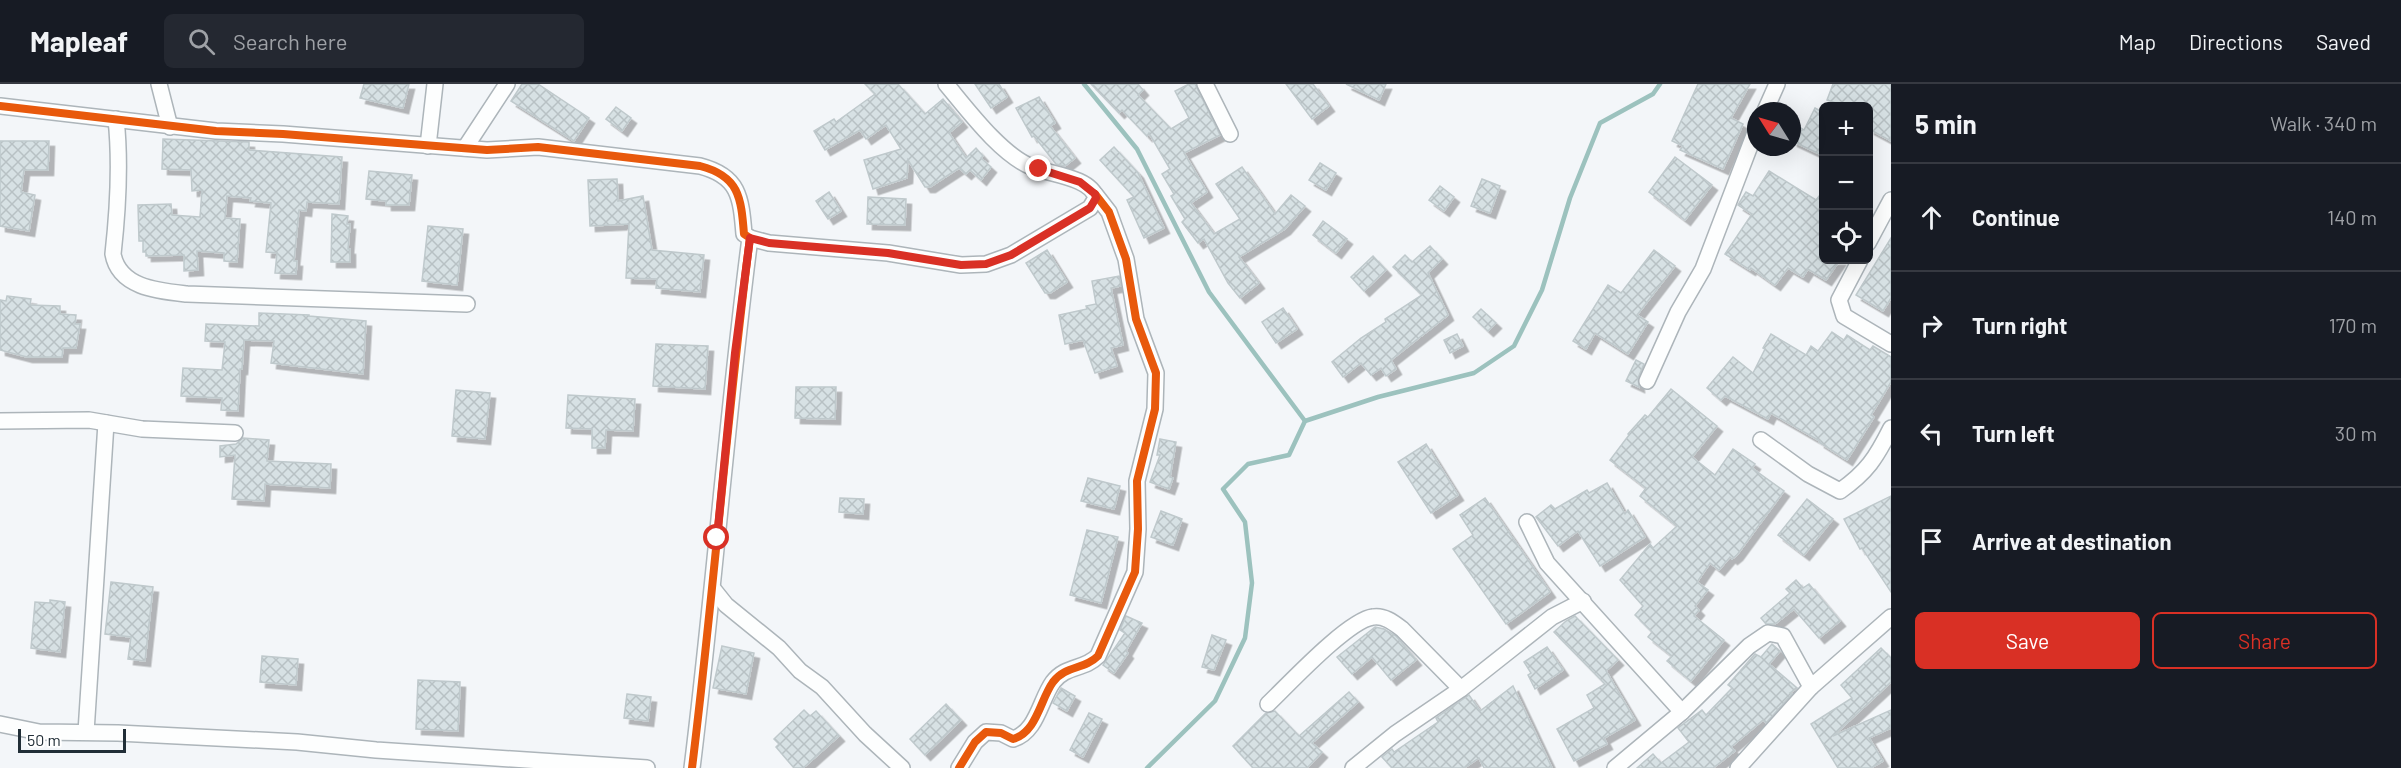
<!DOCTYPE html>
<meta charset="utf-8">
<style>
body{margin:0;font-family:Barlow,sans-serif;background:#242831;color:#f1f3f6}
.controls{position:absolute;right:18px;top:18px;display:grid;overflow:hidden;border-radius:9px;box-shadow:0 6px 24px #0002}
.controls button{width:54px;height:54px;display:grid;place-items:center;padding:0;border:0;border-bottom:2px solid #363941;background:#171b24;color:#f1f3f6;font:30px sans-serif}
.compass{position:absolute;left:1747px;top:18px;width:54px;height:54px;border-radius:50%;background:#171b24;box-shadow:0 6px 24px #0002;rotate:307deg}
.scale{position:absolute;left:18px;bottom:15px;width:108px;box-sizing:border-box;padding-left:6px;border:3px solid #212e37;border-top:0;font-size:16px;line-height:21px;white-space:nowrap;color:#212e37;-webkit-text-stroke:4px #fff;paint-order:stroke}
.stop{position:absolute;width:18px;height:18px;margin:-14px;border:4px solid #d93025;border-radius:50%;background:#fff}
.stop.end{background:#d93025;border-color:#fff;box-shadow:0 2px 6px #0008}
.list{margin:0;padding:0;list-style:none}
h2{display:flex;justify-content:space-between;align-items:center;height:78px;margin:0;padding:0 24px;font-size:26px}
h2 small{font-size:20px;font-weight:400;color:#9ea1a6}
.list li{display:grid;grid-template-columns:39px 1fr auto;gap:18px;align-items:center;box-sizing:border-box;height:108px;padding:0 24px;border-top:2px solid #363941}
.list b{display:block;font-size:22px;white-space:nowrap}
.list em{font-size:20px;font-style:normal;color:#9ea1a6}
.actions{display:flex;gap:12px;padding:18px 24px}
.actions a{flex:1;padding:14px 0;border:2px solid #d93025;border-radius:9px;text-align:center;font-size:21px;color:#d93025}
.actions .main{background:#d93025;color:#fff}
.icon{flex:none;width:33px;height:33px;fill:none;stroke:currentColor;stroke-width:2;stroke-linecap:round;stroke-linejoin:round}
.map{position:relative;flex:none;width:1891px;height:684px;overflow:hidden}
header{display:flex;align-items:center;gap:36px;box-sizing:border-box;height:84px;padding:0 30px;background:#171b24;border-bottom:2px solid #363941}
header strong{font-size:28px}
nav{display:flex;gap:33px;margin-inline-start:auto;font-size:21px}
.search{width:420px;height:54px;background:#242831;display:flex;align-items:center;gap:15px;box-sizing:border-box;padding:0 21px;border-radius:9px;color:#9ea1a6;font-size:22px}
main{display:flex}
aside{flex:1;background:#171b24}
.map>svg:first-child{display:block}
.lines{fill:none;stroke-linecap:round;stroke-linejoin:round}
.stream{stroke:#9cc2be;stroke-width:4.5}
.building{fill:url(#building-cross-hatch);stroke:#bfc9cc;stroke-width:1.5;filter:url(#shadow)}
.minor-casing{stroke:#adb5ba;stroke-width:18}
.minor{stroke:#fdfefe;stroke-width:15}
.cycleway-casing{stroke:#fff;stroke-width:11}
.cycleway{stroke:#e8590c;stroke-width:8}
.route{stroke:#d93025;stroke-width:8}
</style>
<header>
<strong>Mapleaf</strong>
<div class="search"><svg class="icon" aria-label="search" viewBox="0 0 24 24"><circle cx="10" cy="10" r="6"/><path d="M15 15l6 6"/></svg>Search here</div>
<nav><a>Map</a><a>Directions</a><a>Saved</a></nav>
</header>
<main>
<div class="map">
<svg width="1891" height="684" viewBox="0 0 1891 684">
<defs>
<pattern id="building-cross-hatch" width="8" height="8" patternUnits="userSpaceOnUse" patternTransform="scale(1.5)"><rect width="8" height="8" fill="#d7e1e4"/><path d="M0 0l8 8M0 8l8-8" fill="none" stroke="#b8c1c4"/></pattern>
<filter id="shadow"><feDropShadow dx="5.5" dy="5.5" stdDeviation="0" flood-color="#0004"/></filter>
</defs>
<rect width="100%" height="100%" fill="#f3f6f9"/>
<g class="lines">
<g class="stream">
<path d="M1084,0L1137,65L1209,208L1305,337"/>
<path d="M1147,684L1215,617L1245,554L1252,499L1245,438L1223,405L1248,380L1289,371L1305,337L1378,313L1474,289L1514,262L1542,206L1570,114L1600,39L1653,10L1660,0"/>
</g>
</g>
<g class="building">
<path d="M364,0H409L403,24L360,14Z"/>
<path d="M522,0H538L589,34L574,57L511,17Z"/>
<path d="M865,0H898L925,30L943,15L962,38L949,49L966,74L976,64L983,72L981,74L991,83L981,96L970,86L966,90L959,84L930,103H925L908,76L907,94L873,105L864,76L901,65L886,41L866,55L860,46L825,66L814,47L834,35L836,38L875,10Z"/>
<path d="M975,0H999L1007,13L991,24Z"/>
<path d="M1091,0H1138L1143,6L1138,11L1171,45L1189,34L1175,7L1189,0H1195L1220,51L1184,69L1207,108L1191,119L1214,150L1240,135L1216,100L1242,83L1275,130L1291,111L1305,122L1285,145L1239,173L1259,199L1240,214L1228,199L1204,155L1198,159L1182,138L1185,135L1171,112L1174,110L1162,90L1170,85L1149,49L1147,52L1122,26L1119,29Z"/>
<path d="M1286,0H1313L1329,22L1312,35Z"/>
<path d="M1346,0H1386L1379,16Z"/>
<path d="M1698,0H1750L1731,34L1743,40L1723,85L1680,66L1683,62L1672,57Z"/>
<path d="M1833,0H1891V57L1869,45V22H1845L1827,16Z"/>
<path d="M1039,13L1055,39L1050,42L1075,74L1065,82L1056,80L1034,52L1032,53L1016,24Z"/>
<path d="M616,23L631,34L622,47L606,35Z"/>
<path d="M1815,24L1824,29V72L1792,57V38L1804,46Z"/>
<path d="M163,55L249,58V66L342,73L339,120L307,118L306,127L299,126L294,177H297L296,190L275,189L277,169L266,168L271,119L250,117L251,114L227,112L225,134L240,135L237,178L224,177V169L197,167L198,186L184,187V171L146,172V168H143V157H139L138,121L171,120L172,131L200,133L202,106L192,107L191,86L162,85Z"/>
<path d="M0,57H49L48,86H24L21,108L35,111L29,147L0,142Z"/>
<path d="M1114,63L1138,89L1164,144L1144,154L1127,116L1134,113L1100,76Z"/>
<path d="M1675,73L1712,101L1685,136L1649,108Z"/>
<path d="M1320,79L1336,89L1326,106L1309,96Z"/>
<path d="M369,87L412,91L409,121H386V117L366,115Z"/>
<path d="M1769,87L1816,116L1824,106V176H1840L1826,196L1808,185L1803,193L1788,184L1775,201L1751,184L1750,186L1725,170L1752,130L1738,121L1739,119L1746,108L1753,112Z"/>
<path d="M617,95L618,117L643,112L652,166L704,171L700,208L656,204L657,195L626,194L629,140L590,142L588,96Z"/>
<path d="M1482,95L1500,102L1490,129L1471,122Z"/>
<path d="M1440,102L1454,113L1444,127L1429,116Z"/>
<path d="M829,108L841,127L828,135L816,117Z"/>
<path d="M868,113L906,115L905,141L867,140Z"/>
<path d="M332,130L348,132L347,140H350L348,165H350V178H331Z"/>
<path d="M1323,137L1347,155L1336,169L1313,151Z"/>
<path d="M428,142L463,145L457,201L422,197Z"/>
<path d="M1891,154V214L1883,227L1856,211Z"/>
<path d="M1430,162L1442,175L1428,189L1448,231L1391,276L1396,285L1386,292L1381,284L1371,291L1361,279L1343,293L1332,278L1361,254L1386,238L1385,235L1422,211L1393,183L1405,171L1412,178Z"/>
<path d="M1047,166L1067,198L1050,209H1045L1026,179Z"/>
<path d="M1654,166L1675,182L1637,231L1648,238L1628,270L1595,249L1586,265L1573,257L1608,201L1621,209Z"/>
<path d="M1373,172L1386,186L1364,207L1351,193Z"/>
<path d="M1119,192L1121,202L1111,204L1123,261L1111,264L1117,282L1095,289L1083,256L1065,260L1059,231L1087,225L1086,222L1096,220L1092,197Z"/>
<path d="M7,212L31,215L30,221L60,222V230L76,231L75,240H80L76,264H63L62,273H27L0,266V216L6,217Z"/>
<path d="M1283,224L1297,245L1276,259L1262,238Z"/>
<path d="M1481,225L1496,239L1488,247L1473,233Z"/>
<path d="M259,229L309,231V232L366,237L363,290L271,279L274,257L244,256L242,285H240L238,327L221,326L222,314L181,312L183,284L222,286L225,258L205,257L206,240L259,242Z"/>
<path d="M1832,248L1844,256L1847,251L1870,266L1873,262L1891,273V298L1871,331L1874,333L1847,376L1819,358L1820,357L1771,329L1768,335L1725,312L1721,316L1707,304L1733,273L1753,289L1765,265L1763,264L1771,250L1806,271L1811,262L1818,267Z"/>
<path d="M1457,250L1463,262L1450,269L1444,256Z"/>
<path d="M656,260L708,262L705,305L653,302Z"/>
<path d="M1636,276L1644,280L1638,294L1639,303L1626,297Z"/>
<path d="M796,303H836L835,335L795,334Z"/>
<path d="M1671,305L1717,342L1692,373L1715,391L1733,365L1755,380L1752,384L1784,407L1737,471L1732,475L1730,473L1719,486L1710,479L1697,498L1708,506L1695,522L1699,526L1694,532L1724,556L1691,597L1667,577L1672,572L1648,553L1652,548L1635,531L1643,522L1620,496L1650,460L1653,464L1677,442L1640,412L1646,404L1610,376L1629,351L1628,350L1645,331L1648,333Z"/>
<path d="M456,306L490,309L485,355L452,352Z"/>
<path d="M568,311L635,315L633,347L606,346L605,364H592V345L566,344Z"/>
<path d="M243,354L269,356L267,377L331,380L330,404L265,400L264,417L232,415L235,371L220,373V362L236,360Z"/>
<path d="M1160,355L1176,358L1170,393L1173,394L1169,405L1150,398L1160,371H1157Z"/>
<path d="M1426,360L1458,411L1431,429L1398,378Z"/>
<path d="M1088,394L1120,402L1114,425L1081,417Z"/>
<path d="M1607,399L1625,430L1628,426L1645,453L1600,482L1578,447L1558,462L1536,433L1551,421L1555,425L1587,406L1589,409Z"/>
<path d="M1891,412V508L1862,464L1860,465L1844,435Z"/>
<path d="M840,414L864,415L863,430L839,428Z"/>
<path d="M1485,414L1550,508L1506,540L1453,465L1473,451L1460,431Z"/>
<path d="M1807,415L1833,435L1804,471L1778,451Z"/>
<path d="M1161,427L1182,435L1173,461L1151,453Z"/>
<path d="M1087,446L1118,453L1101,519L1070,511Z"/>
<path d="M1796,496L1803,504L1809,500L1840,537L1819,554L1794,525L1775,540H1766L1761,534L1790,509L1786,505Z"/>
<path d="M111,498L153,503L145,577L128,575L131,553L105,550Z"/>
<path d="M50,516L65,518L60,568L31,564L35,518L50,519Z"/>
<path d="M1126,532L1142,539L1126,567L1128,569L1114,589L1103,581L1125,549L1120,546Z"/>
<path d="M1575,532L1618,576L1606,587L1635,636L1604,654L1607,660L1574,677L1557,645L1594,624L1587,611L1605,600L1554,548L1566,537Z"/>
<path d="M1375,543L1384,545L1396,552L1416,576L1391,596L1372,573L1352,590L1337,573Z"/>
<path d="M1212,551L1226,556L1214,586L1202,583Z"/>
<path d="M1772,560L1780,567L1769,580L1797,604L1790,609L1792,610L1766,639L1763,636L1731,663L1735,667L1713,684H1637L1653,670L1661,679L1689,658L1678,644L1702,626L1706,631L1732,604L1728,601L1755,570L1761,573Z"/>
<path d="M722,562L754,569L746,610L713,604Z"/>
<path d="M1547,563L1563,586L1535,605L1528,591L1531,589L1524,578Z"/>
<path d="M1881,564L1891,574V598L1833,652L1891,626V644L1869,654L1883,677L1871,684H1838L1811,640L1852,614L1841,601Z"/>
<path d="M262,572L298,575L296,601L260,598Z"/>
<path d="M418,596L460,598L458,647L416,645Z"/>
<path d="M1513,602L1552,684H1484L1479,674L1464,684H1392L1382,673L1392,665L1394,668L1438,638L1436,634L1469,611L1480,627Z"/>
<path d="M1061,604L1075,612L1067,627L1053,619Z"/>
<path d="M1349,608L1358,618L1312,659L1322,668L1307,684H1253L1233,662L1266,629L1275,627L1299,652Z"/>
<path d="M627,610L651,613L648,637L624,634Z"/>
<path d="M946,620L961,636L925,671L910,655Z"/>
<path d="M804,626L810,632L816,627L839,652L803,684H794L776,663L779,660L774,655Z"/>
<path d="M1089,629L1102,635L1083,673L1070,666Z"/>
</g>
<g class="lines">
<defs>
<g id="minor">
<path d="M159,0L170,43"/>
<path d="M1205,0L1230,50"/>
<path d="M0,22L216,47L283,50L487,66L538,63L700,82C739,92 741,113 744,150L750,154C727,330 714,508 692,684"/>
<path d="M1765,27L1777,0"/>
<path d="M116,35C121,81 118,125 113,170C119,204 159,207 187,210L467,220"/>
<path d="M428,62L435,0"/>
<path d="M465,64L507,0"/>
<path d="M750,154L769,159L888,169L961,181L986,180L1011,171L1090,124L1096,114C1091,93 1048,90 1032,83C1001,71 967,25 946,0"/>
<path d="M1868,159L1891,116"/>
<path d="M1860,176L1839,216L1844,232L1891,260"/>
<path d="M1647,297L1678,228L1703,185L1756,46"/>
<path d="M0,337L89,336L142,345L235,349"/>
<path d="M1761,356L1808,390L1840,407C1867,388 1876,374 1891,344"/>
<path d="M1527,438L1547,479L1682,628"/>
<path d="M714,506L726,521L779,564L800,587L822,603L865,650L902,684"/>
<path d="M1268,620C1288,601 1348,536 1373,533C1384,531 1394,539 1402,545L1461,605"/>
<path d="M0,640L39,648L118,649L297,658L376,666L647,684"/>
<path d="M86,648L106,339"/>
<path d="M959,684L975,658L986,648L1001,649L1013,655C1037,648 1040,616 1053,598C1066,581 1084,586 1098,572L1135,488L1138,445L1137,397L1155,325L1156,289L1136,235L1126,175L1109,128L1095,110"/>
<path d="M1353,684L1395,650L1461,605L1552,533L1583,517"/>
<path d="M1615,684L1682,628L1749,562L1768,549L1783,552L1811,603"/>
<path d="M1738,684L1811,603L1891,533"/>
</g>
</defs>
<use href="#minor" class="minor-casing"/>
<use href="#minor" class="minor"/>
<defs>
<g id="cycleway">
<path d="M0,22L216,47L283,50L487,66L538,63L700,82C739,92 741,113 744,150L750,154C727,330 714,508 692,684"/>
<path d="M959,684L975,658L986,648L1001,649L1013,655C1037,648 1040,616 1053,598C1066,581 1084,586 1098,572L1135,488L1138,445L1137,397L1155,325L1156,289L1136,235L1126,175L1109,128L1095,110"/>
</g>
</defs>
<use href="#cycleway" class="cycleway-casing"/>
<use href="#cycleway" class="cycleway"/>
</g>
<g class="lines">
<path class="route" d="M717,454L735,269L750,154L769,159L888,169L961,181L986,180L1011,171L1090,124L1096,114L1095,110L1080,98L1039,85"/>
</g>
</svg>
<div class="controls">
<button>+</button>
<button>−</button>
<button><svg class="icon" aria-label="locate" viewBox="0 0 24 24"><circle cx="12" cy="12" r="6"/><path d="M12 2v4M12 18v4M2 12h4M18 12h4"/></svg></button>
</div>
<svg class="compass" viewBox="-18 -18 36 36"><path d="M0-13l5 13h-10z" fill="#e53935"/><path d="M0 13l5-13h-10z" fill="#9ea1a6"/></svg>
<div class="scale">50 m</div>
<div class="stop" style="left:717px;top:454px"></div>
<div class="stop end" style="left:1039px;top:85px"></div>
</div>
<aside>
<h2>5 min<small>Walk · 340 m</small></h2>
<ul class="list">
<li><svg class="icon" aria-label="ahead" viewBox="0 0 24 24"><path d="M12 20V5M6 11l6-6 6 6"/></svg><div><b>Continue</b></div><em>140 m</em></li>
<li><svg class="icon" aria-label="right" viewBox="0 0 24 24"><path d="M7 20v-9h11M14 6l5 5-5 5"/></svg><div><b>Turn right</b></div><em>170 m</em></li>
<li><svg class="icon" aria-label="left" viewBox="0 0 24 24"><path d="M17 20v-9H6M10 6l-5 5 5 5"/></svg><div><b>Turn left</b></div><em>30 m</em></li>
<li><svg class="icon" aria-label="arrive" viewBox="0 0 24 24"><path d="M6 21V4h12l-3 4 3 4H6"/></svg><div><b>Arrive at destination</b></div></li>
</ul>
<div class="actions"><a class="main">Save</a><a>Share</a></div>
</aside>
</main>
